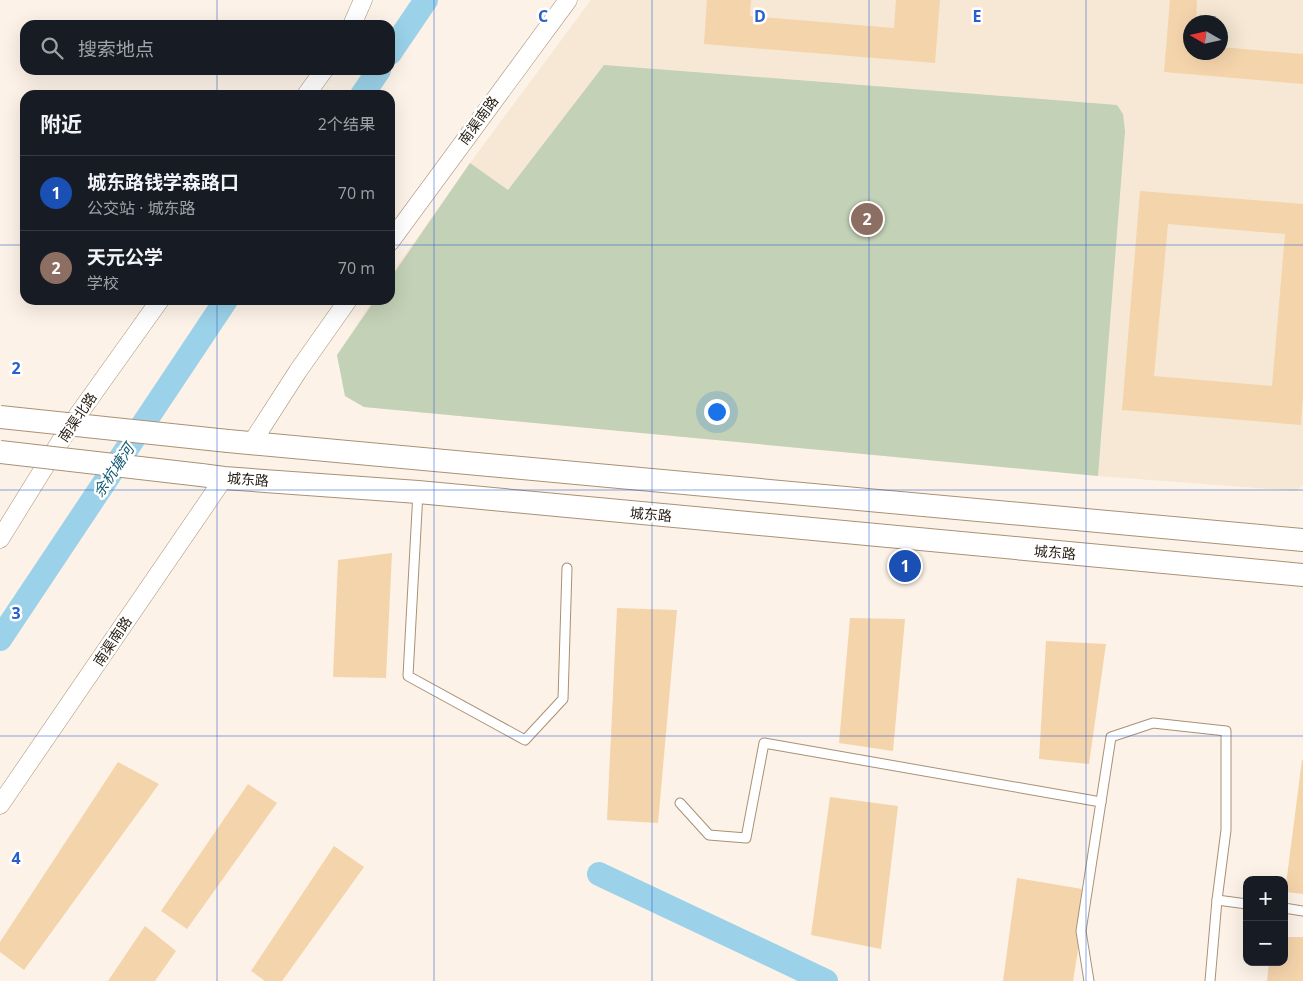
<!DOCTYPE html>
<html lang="zh">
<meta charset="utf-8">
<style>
body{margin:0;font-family:"Open Sans","Noto Sans SC",sans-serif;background:#20242c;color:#f1f3f6}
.controls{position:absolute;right:15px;bottom:15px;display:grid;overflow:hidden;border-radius:10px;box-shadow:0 5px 20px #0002}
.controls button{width:45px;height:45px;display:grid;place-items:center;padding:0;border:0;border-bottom:1px solid #363941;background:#171b24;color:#f1f3f6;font:25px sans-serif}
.compass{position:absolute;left:1183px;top:15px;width:45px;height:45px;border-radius:50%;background:#171b24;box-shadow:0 5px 20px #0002;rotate:279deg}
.you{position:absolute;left:716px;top:411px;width:18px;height:18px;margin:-12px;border:4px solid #fff;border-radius:50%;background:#1a73e8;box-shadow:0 0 0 8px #1a73e833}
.badge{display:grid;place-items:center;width:32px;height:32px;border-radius:50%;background:#ea580c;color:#fff;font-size:16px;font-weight:700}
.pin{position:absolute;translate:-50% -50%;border:2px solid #fff;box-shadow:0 1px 5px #0006}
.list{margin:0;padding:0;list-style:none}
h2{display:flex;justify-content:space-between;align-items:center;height:65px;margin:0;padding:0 20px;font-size:21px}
h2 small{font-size:16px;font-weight:400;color:#9ea1a6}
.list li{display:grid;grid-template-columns:32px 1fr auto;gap:15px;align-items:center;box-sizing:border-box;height:75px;padding:0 20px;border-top:1px solid #363941}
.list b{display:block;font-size:19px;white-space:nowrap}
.list p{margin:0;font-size:16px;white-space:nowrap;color:#9ea1a6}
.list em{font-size:16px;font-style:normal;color:#9ea1a6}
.icon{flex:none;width:28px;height:28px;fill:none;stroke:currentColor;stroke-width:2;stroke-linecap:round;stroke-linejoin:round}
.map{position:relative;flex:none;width:1303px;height:981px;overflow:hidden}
.search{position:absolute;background:#171b24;box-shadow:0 5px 20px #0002;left:20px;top:20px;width:375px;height:55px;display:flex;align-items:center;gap:12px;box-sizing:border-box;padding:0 18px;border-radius:15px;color:#9ea1a6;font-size:19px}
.panel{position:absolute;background:#171b24;box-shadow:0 5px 20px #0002;left:20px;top:90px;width:375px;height:215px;border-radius:15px}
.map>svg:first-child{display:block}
.education{fill:#f6e8d4;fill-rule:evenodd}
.green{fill:#c3d1b6}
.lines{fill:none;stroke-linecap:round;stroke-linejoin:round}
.canal{stroke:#9bd2e9;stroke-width:24}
.building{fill:#f4d4ab;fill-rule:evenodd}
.service-casing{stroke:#a99176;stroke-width:11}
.minor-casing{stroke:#a99176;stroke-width:19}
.tertiary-casing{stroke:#a99176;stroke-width:24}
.service{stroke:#fff;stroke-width:9}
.minor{stroke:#fff;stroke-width:18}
.tertiary{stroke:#fff;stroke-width:22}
.tertiary-bridge-casing{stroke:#a99176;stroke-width:24;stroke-linecap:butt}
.tertiary-bridge{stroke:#fff;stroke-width:22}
.grid{fill:none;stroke:#2860cd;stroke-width:1;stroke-opacity:0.55}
.labels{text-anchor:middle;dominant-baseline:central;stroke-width:5;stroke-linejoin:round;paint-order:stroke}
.street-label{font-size:14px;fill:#241b10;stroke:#fff}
.water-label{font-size:15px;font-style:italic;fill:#135a71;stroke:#fff}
.grid-label{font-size:16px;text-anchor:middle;font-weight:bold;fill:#2860cd;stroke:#fff;stroke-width:5;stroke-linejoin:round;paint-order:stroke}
</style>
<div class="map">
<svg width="1303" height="981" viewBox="0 0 1303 981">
<rect width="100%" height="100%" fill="#fdf2e7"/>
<path class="education" d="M591,0H1303V485L1296,491L1098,476L364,407L345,396L337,355L373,300H390V276L470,163ZM1190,22H1220V52H1190Z"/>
<path class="green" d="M604,65L1117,105L1123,114L1125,131L1098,476L364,407L345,396L337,355L375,300H390V279L470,163L508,190Z"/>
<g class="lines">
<g class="canal">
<path d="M390,53L426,0"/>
<path d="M362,95L379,70"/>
<path d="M0,639L226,300"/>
<path d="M599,874L826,981"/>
</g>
</g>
<g class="building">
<path d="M707,0H751L750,16L894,28L896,0H940L935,63L704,44Z"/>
<path d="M1170,0H1197L1196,22H1190V52H1220V47L1303,54V84L1164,72Z"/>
<path d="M1140,191L1303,204V394L1301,425L1122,410ZM1168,224L1285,234L1272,386L1154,376Z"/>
<path d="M392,553L386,678L333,677L338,560Z"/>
<path d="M617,608L677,610L658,823L607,820Z"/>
<path d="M850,618L905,619L893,751L839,743Z"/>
<path d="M1046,641L1106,644L1089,764L1039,759Z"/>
<path d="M1302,760H1303V894L1285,892Z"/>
<path d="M118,762L159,784L24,970L0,952V942Z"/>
<path d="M248,784L277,803L187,929L161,911Z"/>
<path d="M830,797L898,806L881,949L811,935Z"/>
<path d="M334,846L364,867L282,981H265L251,971Z"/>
<path d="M1017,878L1088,890L1073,981H1003Z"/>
<path d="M145,926L176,951L155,981H108Z"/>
<path d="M1284,937H1303V981H1267L1269,962H1284Z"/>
</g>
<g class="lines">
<defs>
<g id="service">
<path d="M418,492L408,676L525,740L563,699L567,568"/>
<path d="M680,803L709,835L746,838L764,743L1101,802"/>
<path d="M1217,900L1247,904"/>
<path d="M1284,908L1303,911"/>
<path d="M1089,981L1081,931L1111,737L1153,723L1226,731V830L1217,900L1210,981"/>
</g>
<g id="minor">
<path d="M352,25L363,0"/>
<path d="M306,95L324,70"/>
<path d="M390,242L568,0"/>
<path d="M251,444L298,371L348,300"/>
<path d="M0,539L70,426L160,300"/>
<path d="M0,805L224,478"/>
</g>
<g id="tertiary">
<path d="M228,441L1303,540"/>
<path d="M201,475L224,478L418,492L1303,575"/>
</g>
</defs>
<use href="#service" class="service-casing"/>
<use href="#minor" class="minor-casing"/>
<use href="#tertiary" class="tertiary-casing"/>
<use href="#service" class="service"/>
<use href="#minor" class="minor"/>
<use href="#tertiary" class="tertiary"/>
<defs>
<g id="tertiary-bridge">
<path d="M0,417L228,441"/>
<path d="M0,452L201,475"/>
</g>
</defs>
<use href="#tertiary-bridge" class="tertiary-bridge-casing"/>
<use href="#tertiary-bridge" class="tertiary-bridge"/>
</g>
<path class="grid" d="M217,0V25M434,0V981M652,0V981M869,0V981M1086,0V981M217,70V95M0,245H25M390,245H1303M217,300V981M0,490H1303M0,736H1303"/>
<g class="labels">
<g class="street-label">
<text transform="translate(478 120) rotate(-54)">南渠南路</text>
<text transform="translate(77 417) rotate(-56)">南渠北路</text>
<text transform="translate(248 479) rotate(4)">城东路</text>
<text transform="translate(651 514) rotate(5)">城东路</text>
<text transform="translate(1055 552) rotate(5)">城东路</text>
<text transform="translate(112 641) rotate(-56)">南渠南路</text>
</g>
<g class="water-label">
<text transform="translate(113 470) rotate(-56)">余杭塘河</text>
</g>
</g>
<g class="grid-label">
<text x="543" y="22">C</text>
<text x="760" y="22">D</text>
<text x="977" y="22">E</text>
<text x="16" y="374">2</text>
<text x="16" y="619">3</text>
<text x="16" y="864">4</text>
</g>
</svg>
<div class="controls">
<button>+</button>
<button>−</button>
</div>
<svg class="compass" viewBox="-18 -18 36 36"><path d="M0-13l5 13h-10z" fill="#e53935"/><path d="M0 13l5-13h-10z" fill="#9ea1a6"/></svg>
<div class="you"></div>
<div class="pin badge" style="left:905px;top:566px;background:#1a4fb4">1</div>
<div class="pin badge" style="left:867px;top:219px;background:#8d6e63">2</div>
<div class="search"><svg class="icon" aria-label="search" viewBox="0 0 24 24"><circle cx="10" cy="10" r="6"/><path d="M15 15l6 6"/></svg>搜索地点</div>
<section class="panel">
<h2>附近<small>2个结果</small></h2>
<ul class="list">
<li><span class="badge" style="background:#1a4fb4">1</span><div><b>城东路钱学森路口</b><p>公交站 · 城东路</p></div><em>70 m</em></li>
<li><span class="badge" style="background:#8d6e63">2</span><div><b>天元公学</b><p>学校</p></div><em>70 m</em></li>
</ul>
</section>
</div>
